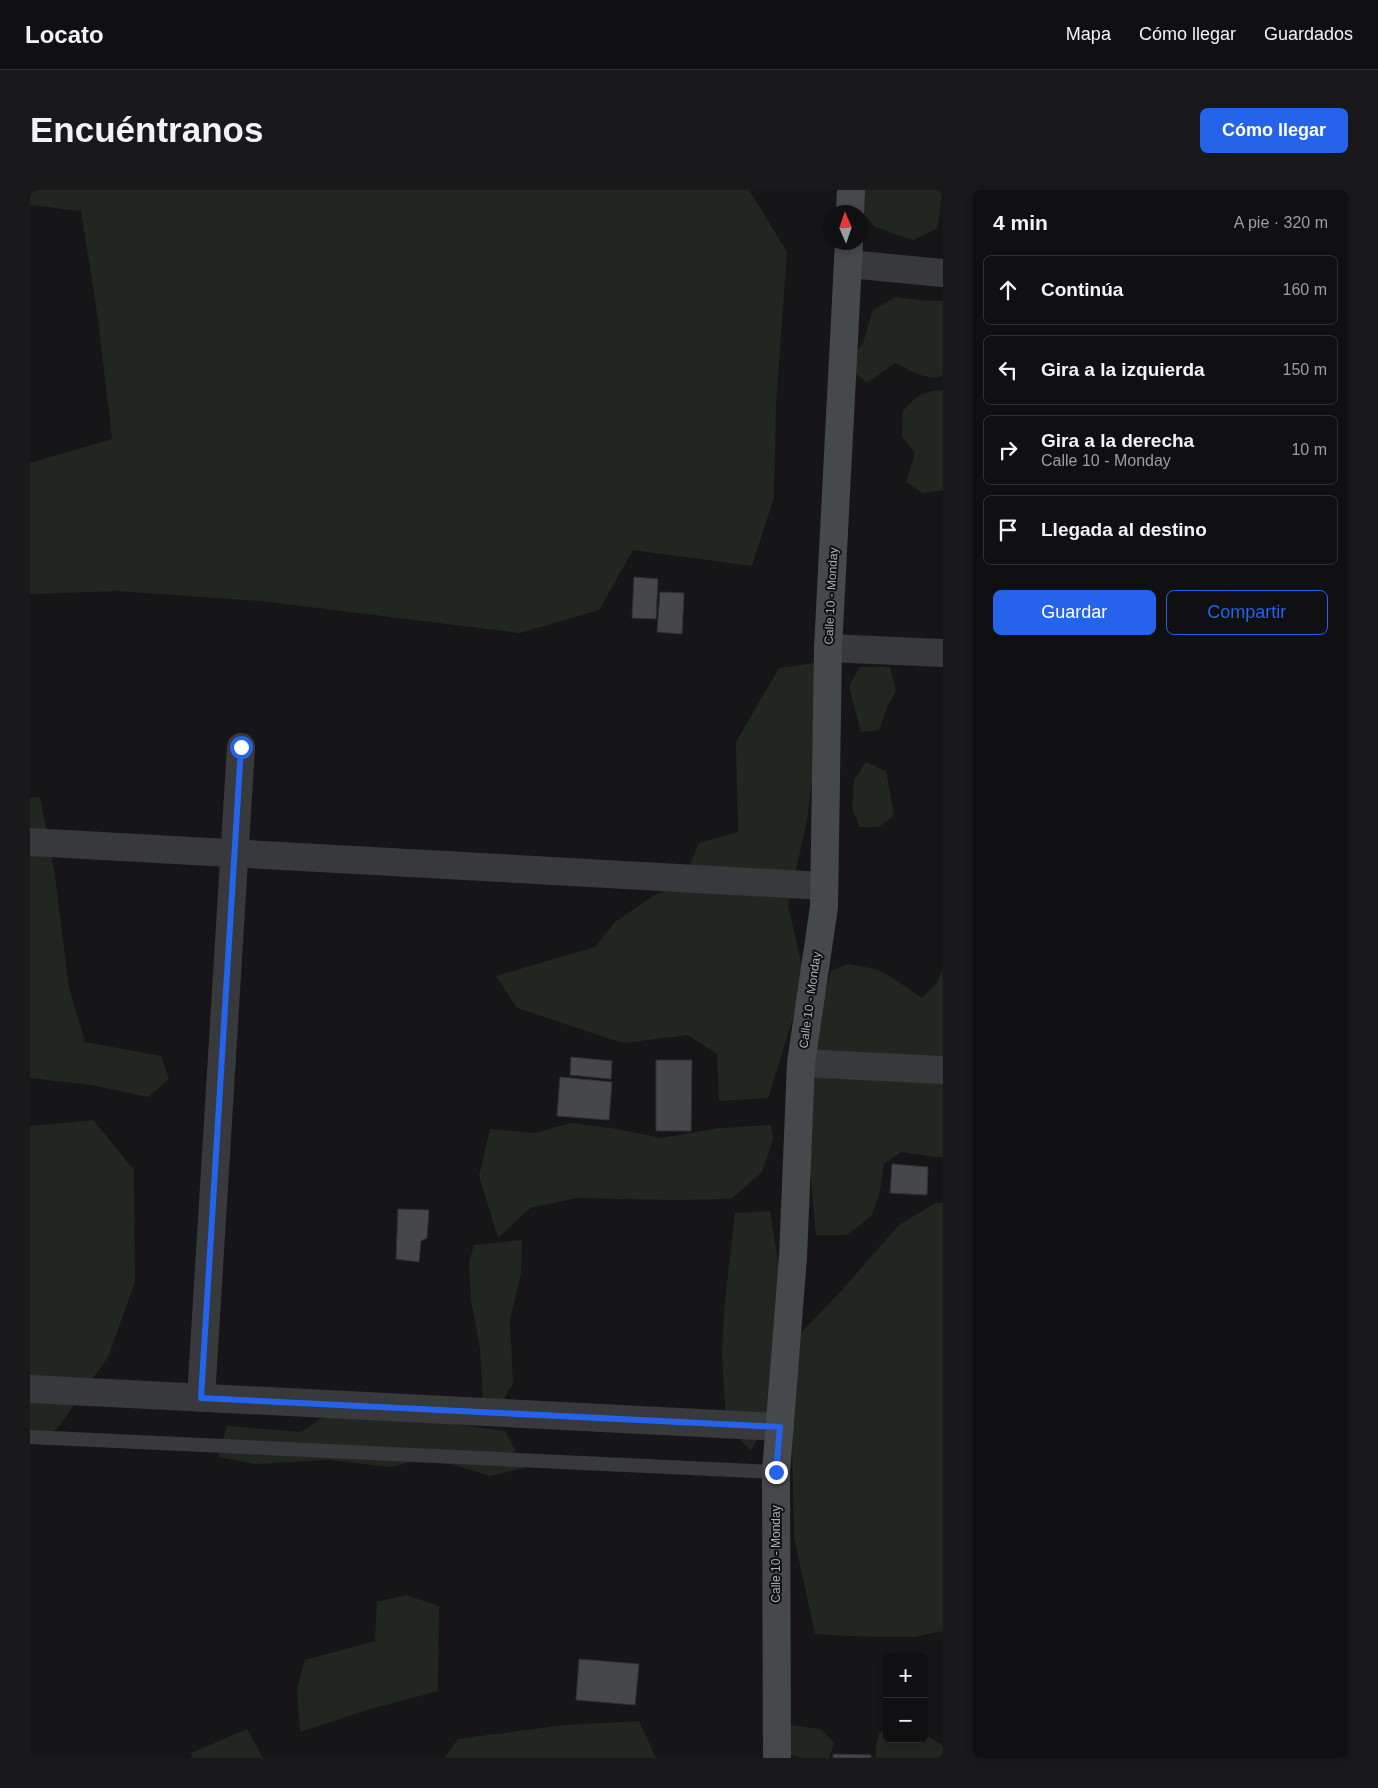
<!DOCTYPE html>
<html lang="es">
<meta charset="utf-8">
<style>
body{margin:0;font-family:Helvetica,sans-serif;background:#19191b;color:#f1f3f6}
.controls{position:absolute;right:15px;bottom:15px;display:grid;overflow:hidden;border-radius:8px;box-shadow:0 2px 8px #0003}
.controls button{width:45px;height:45px;display:grid;place-items:center;padding:0;border:0;border-bottom:1px solid #303032;background:#101012;color:#f1f3f6;font:25px sans-serif}
.compass{position:absolute;left:793px;top:15px;width:45px;height:45px;border-radius:50%;background:#101012;box-shadow:0 2px 8px #0003;rotate:358deg}
.stop{position:absolute;width:15px;height:15px;margin:-11px;border:4px solid #2563eb;border-radius:50%;background:#fff}
.stop.end{background:#2563eb;border-color:#fff;box-shadow:0 1px 5px #0008}
.list{margin:0;padding:0;list-style:none}
h2{display:flex;justify-content:space-between;align-items:center;height:65px;margin:0;padding:0 20px;font-size:21px}
h2 small{font-size:16px;font-weight:400;color:#9c9d9f}
.list li{display:grid;grid-template-columns:32px 1fr auto;gap:15px;align-items:center;box-sizing:border-box;height:70px;margin:0 10px 10px;padding:0 10px;border:1px solid #303032;border-radius:8px}
.list b{display:block;font-size:19px;white-space:nowrap}
.list p{margin:0;font-size:16px;white-space:nowrap;color:#9c9d9f}
.list em{font-size:16px;font-style:normal;color:#9c9d9f}
.actions{display:flex;gap:10px;padding:15px 20px}
.actions a{flex:1;padding:11px 0;border:1px solid #2563eb;border-radius:8px;text-align:center;font-size:18px;color:#2563eb}
.actions .main{background:#2563eb;color:#fff}
.icon{flex:none;width:28px;height:28px;fill:none;stroke:currentColor;stroke-width:2;stroke-linecap:round;stroke-linejoin:round}
.map{position:relative;flex:none;width:913px;height:1568px;overflow:hidden;border-radius:8px}
header{display:flex;align-items:center;gap:30px;box-sizing:border-box;height:70px;padding:0 25px;background:#101012;border-bottom:1px solid #303032}
header strong{font-size:24px}
nav{display:flex;gap:28px;margin-inline-start:auto;font-size:18px}
.intro{display:flex;align-items:center;justify-content:space-between;box-sizing:border-box;height:120px;padding:0 30px}
h1{margin:0;font-size:35px}
.button{padding:12px 22px;border-radius:8px;background:#2563eb;color:#fff;font-size:18px;font-weight:700}
main{display:flex;gap:30px;padding:0 30px}
aside{flex:1;background:#101012;border-radius:8px;box-shadow:0 2px 8px #0003}
.map>svg:first-child{display:block}
.green{fill:#212720}
.building{fill:#45474b;stroke:#303134}
.lines{fill:none;stroke-linecap:round;stroke-linejoin:round}
.lane{stroke:#37393d;stroke-width:14}
.street{stroke:#37393d;stroke-width:28}
.secondary{stroke:#45494c;stroke-width:28}
.route{stroke:#2563eb;stroke-width:6}
.labels{text-anchor:middle;dominant-baseline:central;stroke-width:4;stroke-linejoin:round;paint-order:stroke}
.street-label{font-size:12px;fill:#a9b0b7;stroke:#111113}
</style>
<header>
<strong>Locato</strong>
<nav><a>Mapa</a><a>Cómo llegar</a><a>Guardados</a></nav>
</header>
<div class="intro"><h1>Encuéntranos</h1><a class="button">Cómo llegar</a></div>
<main>
<div class="map">
<svg width="913" height="1568" viewBox="0 0 913 1568">
<rect width="100%" height="100%" fill="#161618"/>
<g class="green">
<path d="M0,0H719L757,62L746,214L744,307L722,376L603,360L569,420L490,443L231,411L89,401L0,404V273L82,249L68,129L51,21L0,15Z"/>
<path d="M826,0H909L912,6L907,39L883,50L845,37L827,16Z"/>
<path d="M866,107L888,110L913,111V185C899,193 878,179 865,173L837,193L822,180L825,163L833,153L843,120Z"/>
<path d="M913,200V300L893,303L876,292L885,263L872,246L873,221C888,205 891,202 913,200Z"/>
<path d="M785,473L788,539L777,630L758,716L775,789L738,908L689,911L687,864L658,845L593,853L487,818L466,786L565,757L585,732L623,706L652,693L669,653L708,642L706,552L749,478Z"/>
<path d="M830,477H860L866,501L857,518L849,540L831,542L819,496Z"/>
<path d="M836,572L856,581L864,625L849,637H830L822,619L824,590Z"/>
<path d="M10,607L24,679L39,798L55,852L131,866L139,889L118,907L62,895L0,888V608Z"/>
<path d="M818,774L845,779L861,787L892,808L906,794L913,779V968L871,962L854,974L850,1001L842,1025L817,1045H786L773,908L783,849L801,781Z"/>
<path d="M63,930L104,980L105,1092L78,1167L27,1239L0,1250V936Z"/>
<path d="M541,933L587,939L631,948L690,938L741,935L743,949L732,982L701,1009L644,1010L547,1008L500,1018L468,1048L449,986L460,939L505,943Z"/>
<path d="M913,1012V1441L884,1447L813,1446L785,1444L764,1347L762,1254L769,1145L812,1100L869,1035L906,1013Z"/>
<path d="M740,1021L749,1078L740,1227L721,1260L709,1249L696,1233L692,1163L695,1110L705,1023Z"/>
<path d="M492,1050L491,1083L480,1130L483,1193L467,1222L453,1211L450,1159L441,1110L439,1073L444,1055Z"/>
<path d="M303,1221L402,1231L475,1241L494,1278L460,1286L398,1267L361,1277L299,1270L225,1274L188,1267L197,1236L271,1242Z"/>
<path d="M376,1405L409,1416L408,1501L340,1519L270,1542L267,1499L275,1470L345,1451L347,1412Z"/>
<path d="M609,1531L626,1568H414L428,1549L534,1535Z"/>
<path d="M760,1535L791,1539L804,1553L799,1568H770L747,1560Z"/>
<path d="M217,1539L233,1568H162L161,1563Z"/>
<path d="M857,1541V1549H894V1543L913,1556V1568H846V1555L849,1543Z"/>
</g>
<g class="building">
<path d="M604,387L628,389L626,429L602,428Z"/>
<path d="M630,402L654,403L652,444L627,442Z"/>
<path d="M541,867L582,871L581,889L540,885Z"/>
<path d="M626,870H662L661,941H626Z"/>
<path d="M530,887L582,892L579,930L527,926Z"/>
<path d="M862,974L898,977L897,1005L860,1003Z"/>
<path d="M368,1019L399,1020L397,1048L391,1051L389,1072L366,1069Z"/>
<path d="M549,1469L609,1474L605,1515L546,1510Z"/>
<path d="M803,1564L841,1565V1568H803Z"/>
</g>
<g class="lines">
<path class="lane" d="M0,1247L746,1282"/>
<g class="street">
<path d="M819,74L913,83"/>
<path d="M798,458L913,463"/>
<path d="M0,652L794,696"/>
<path d="M771,873L913,880"/>
<path d="M0,1199L750,1237"/>
<path d="M171,1208L211,557"/>
</g>
<g class="secondary">
<path d="M820,22L821,0"/>
<path d="M747,1568L746,1282L763,1067L771,873L794,717L798,458L819,52"/>
</g>
</g>
<g class="lines">
<path class="route" d="M211,557L171,1208L750,1237L746,1282"/>
</g>
<g class="labels">
<g class="street-label">
<text transform="translate(801 406) rotate(-87)">Calle 10 - Monday</text>
<text transform="translate(780 810) rotate(-82)">Calle 10 - Monday</text>
<text transform="translate(746 1364) rotate(-90)">Calle 10 - Monday</text>
</g>
</g>
</svg>
<div class="controls">
<button>+</button>
<button>−</button>
</div>
<svg class="compass" viewBox="-18 -18 36 36"><path d="M0-13l5 13h-10z" fill="#e53935"/><path d="M0 13l5-13h-10z" fill="#9c9d9f"/></svg>
<div class="stop" style="left:211px;top:557px"></div>
<div class="stop end" style="left:746px;top:1282px"></div>
</div>
<aside>
<h2>4 min<small>A pie · 320 m</small></h2>
<ul class="list">
<li><svg class="icon" aria-label="ahead" viewBox="0 0 24 24"><path d="M12 20V5M6 11l6-6 6 6"/></svg><div><b>Continúa</b></div><em>160 m</em></li>
<li><svg class="icon" aria-label="left" viewBox="0 0 24 24"><path d="M17 20v-9H6M10 6l-5 5 5 5"/></svg><div><b>Gira a la izquierda</b></div><em>150 m</em></li>
<li><svg class="icon" aria-label="right" viewBox="0 0 24 24"><path d="M7 20v-9h11M14 6l5 5-5 5"/></svg><div><b>Gira a la derecha</b><p>Calle 10 - Monday</p></div><em>10 m</em></li>
<li><svg class="icon" aria-label="arrive" viewBox="0 0 24 24"><path d="M6 21V4h12l-3 4 3 4H6"/></svg><div><b>Llegada al destino</b></div></li>
</ul>
<div class="actions"><a class="main">Guardar</a><a>Compartir</a></div>
</aside>
</main>
